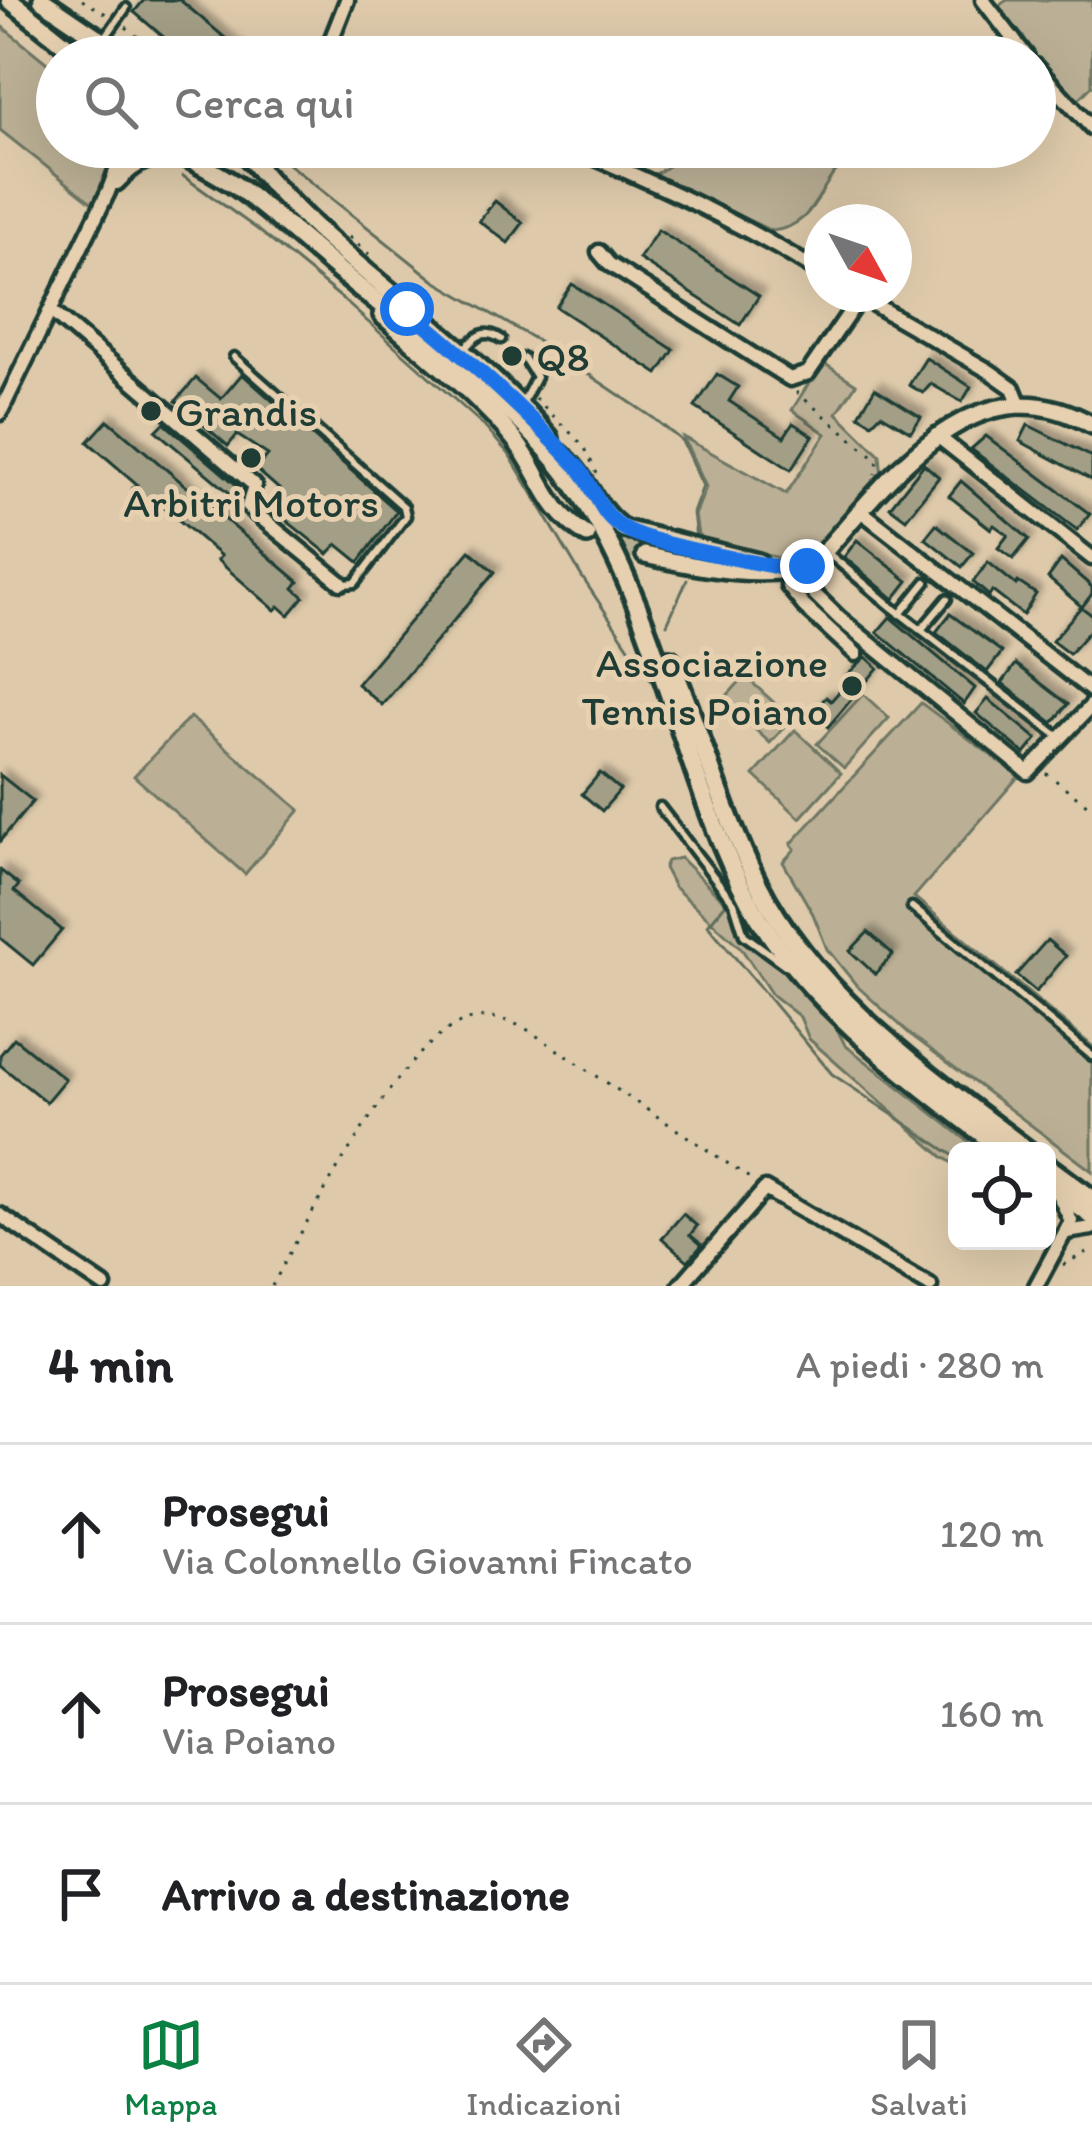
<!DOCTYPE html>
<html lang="it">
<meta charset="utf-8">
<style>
body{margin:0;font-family:Itim,sans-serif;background:#f6f6f6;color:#202124}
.controls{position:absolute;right:36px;bottom:36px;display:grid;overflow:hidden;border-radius:18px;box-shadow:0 12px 48px #0002}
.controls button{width:108px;height:108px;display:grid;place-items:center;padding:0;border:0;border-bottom:3px solid #e0e0e0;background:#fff;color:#202124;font:60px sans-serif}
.compass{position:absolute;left:804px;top:204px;width:108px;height:108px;border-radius:50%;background:#fff;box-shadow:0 12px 48px #0002;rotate:130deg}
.stop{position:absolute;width:36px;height:36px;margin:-27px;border:9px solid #1a73e8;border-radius:50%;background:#fff}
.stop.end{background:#1a73e8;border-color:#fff;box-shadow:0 3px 12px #0008}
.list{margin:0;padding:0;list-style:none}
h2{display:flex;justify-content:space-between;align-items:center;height:156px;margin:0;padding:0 48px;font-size:51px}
h2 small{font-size:39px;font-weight:400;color:#757577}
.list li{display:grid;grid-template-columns:78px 1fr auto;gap:36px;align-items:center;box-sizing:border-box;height:180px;padding:0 48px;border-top:3px solid #e0e0e0}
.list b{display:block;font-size:45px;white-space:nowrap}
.list p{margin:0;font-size:39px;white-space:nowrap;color:#757577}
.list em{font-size:39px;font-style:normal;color:#757577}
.icon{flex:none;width:66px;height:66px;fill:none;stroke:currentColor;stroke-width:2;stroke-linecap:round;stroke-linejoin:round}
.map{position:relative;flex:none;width:1092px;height:1286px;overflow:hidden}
.search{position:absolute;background:#fff;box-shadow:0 12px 48px #0002;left:36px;right:36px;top:36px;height:132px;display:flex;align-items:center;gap:30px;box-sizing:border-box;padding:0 42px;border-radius:66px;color:#757577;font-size:45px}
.sheet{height:696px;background:#fff}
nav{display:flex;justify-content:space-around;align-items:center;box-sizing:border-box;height:168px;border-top:3px solid #e0e0e0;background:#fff;font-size:33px;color:#757577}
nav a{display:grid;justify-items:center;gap:6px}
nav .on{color:#0b8043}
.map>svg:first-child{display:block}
.green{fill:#bbb095;stroke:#6d7664;stroke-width:3}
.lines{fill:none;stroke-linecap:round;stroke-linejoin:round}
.stream{stroke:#616e5d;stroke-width:3}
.building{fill:#a39f86;stroke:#1f3d34;stroke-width:3;filter:url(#shadow)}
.tertiary-tunnel{stroke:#b8ae93;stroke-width:15;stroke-dasharray:15 8;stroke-linecap:butt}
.service-casing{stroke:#1f3d34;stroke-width:15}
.minor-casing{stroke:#1f3d34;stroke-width:21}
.tertiary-casing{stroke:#1f3d34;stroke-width:24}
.secondary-casing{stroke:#1f3d34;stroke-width:26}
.path{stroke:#1f3d34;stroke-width:3;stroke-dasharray:3 9;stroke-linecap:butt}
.service{stroke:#e6d0b0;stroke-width:6}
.minor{stroke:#e6d0b0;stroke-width:12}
.tertiary{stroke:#e6d0b0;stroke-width:15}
.secondary{stroke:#e6d0b0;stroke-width:16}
.route{stroke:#1a73e8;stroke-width:15}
.poi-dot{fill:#1f3d34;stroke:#e6d0b0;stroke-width:4.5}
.labels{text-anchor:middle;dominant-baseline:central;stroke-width:10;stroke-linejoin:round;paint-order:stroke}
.poi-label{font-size:42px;fill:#1f3d34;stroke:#e6d0b0;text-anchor:start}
</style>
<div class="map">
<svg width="1092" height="1286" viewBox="0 0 1092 1286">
<defs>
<filter id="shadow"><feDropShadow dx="5.5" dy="-5.5" stdDeviation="3" flood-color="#0004"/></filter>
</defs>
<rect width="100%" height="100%" fill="#decaab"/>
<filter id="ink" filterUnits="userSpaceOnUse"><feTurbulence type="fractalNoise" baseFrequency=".00833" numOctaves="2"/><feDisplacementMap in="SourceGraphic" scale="24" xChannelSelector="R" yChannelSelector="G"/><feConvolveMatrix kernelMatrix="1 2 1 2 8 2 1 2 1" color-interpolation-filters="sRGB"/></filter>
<g filter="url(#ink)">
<g class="green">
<path d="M1007,0H1092V86L1074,104L991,11Z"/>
<path d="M0,25L57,71V147H106L108,165L96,206L0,130Z"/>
<path d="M698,147H829L846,163C817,181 820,225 772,231L654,175Z"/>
<path d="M822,362L856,384L837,413L880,455L882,478L812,551L791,560L699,542L695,515L706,487L683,437L786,494L826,434L792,410Z"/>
<path d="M745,676L792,719L770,743L723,700Z"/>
<path d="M863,694L889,718L844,768L817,744Z"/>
<path d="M921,703L1019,776L914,897L1092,1046V1171L910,1034L857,986L827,949L813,914L783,862L795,849L791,844Z"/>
<path d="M190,717L300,810L245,874L134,776Z"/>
<path d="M795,730L841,773L800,818L754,775Z"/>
<path d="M680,858L783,958L793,976L821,997L845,1045L968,1141L974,1151H957V1166L943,1157L809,1039L800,1017L772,995L741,948L674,887L664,868L667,861Z"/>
</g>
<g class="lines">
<g class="stream">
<path d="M267,147L435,281L545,345L652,417L682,441L703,486L693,513L696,538"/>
<path d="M183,176L257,229L339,296L482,424L509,454L582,577L655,686"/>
<path d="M667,624L687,580"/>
<path d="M728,901L708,925L832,1074L957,1158"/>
</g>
</g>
<g class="building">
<path d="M144,0H180L248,57H187L134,12Z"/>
<path d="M495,201L523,223L508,243L479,221Z"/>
<path d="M658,230L759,296L740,325L639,259Z"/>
<path d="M572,284L674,350L658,374L556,307Z"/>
<path d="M926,358L971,387L962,402L931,384L923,393L909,385Z"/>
<path d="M242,374L397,511L359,562L337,544L328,554L267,505L280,490L256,469L268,455L237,435L228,446L176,401L196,378L221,399Z"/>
<path d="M717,374L738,387L729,401L784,437L793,423L813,436L791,470L695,407Z"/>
<path d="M875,388L921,417L911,432L881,414L872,423L859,415Z"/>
<path d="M108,420L299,582L294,588L304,597L289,615L279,606L275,610L217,560L221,556L152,497L148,502L132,489L137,484L88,442Z"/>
<path d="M164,423L239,487L232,495L156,431Z"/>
<path d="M1028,425L1092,457V480L1020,441Z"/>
<path d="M986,436L1090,514L1077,530L971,449Z"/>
<path d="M924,464L939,477L906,519L890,507Z"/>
<path d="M961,481L1029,539L1013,559L998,548L1008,535L994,525L991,529L949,496Z"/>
<path d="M936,524L973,553L962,567L925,538Z"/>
<path d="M857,540L908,581L894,599L844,557Z"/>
<path d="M470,551L495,572L382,705L357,684Z"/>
<path d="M1061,560L1092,587V594L1082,607L1048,578Z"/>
<path d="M988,562L1016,585L1018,582L1036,594L1023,615L992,591L989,596L973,582Z"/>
<path d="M1081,607L1092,615V628L1069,654L1052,641Z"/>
<path d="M950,614L1002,652L987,672L936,632Z"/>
<path d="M890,617L975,688L964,704L877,632Z"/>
<path d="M866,657L878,668L828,727L813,712L826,697L831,701L845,685L840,681Z"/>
<path d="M1016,664L1068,704L1053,723L1002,683Z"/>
<path d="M988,699L1037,739L1025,754L976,713Z"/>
<path d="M600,773L620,790L602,811L582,794Z"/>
<path d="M0,775L33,801L0,841Z"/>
<path d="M0,870L19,885L14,891L62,930L33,965L0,938Z"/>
<path d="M868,932L893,954L875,974L850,951Z"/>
<path d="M1047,940L1066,956L1036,992L1016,975Z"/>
<path d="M14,1038L65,1079L46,1102L0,1065V1055Z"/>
<path d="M683,1214L697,1226L690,1235L702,1245L688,1261L662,1238Z"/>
</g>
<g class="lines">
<path class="tertiary-tunnel" d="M601,540L645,555"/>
<defs>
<g id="service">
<path d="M104,39L126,8"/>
<path d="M464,349C476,336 484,328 501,339"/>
<path d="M234,357L404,507L406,516L355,583L344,584"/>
<path d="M522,404L536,377L524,358"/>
<path d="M829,554L893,608L1058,736"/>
<path d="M900,614L926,582"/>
<path d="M921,630L947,599"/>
<path d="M660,807L734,903L744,935L785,965"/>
<path d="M912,907L1092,1056"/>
</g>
<g id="minor">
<path d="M983,0L1027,57"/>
<path d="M330,43L362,57"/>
<path d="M316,57L330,43L347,0"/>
<path d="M1035,66L1092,128"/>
<path d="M570,147C658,184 742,223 822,274"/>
<path d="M117,183C157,140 179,166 221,147"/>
<path d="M599,252L609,264L790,379L808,373L860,297"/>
<path d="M856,294L989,371L1013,388L1020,405"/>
<path d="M51,311L254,485L248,507L341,583"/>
<path d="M0,413L108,192L125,147"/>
<path d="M936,435L1092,558"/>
<path d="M861,511L1092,691"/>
<path d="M790,570L840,619L1028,772L1092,705"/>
<path d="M790,570L788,586L804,606L856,654"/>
<path d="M0,1215L104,1286"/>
<path d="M1067,1232L1092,1228"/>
<path d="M680,1286L765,1189L930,1286"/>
<path d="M1036,1286L1071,1221L1061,1200"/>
</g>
<g id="tertiary">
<path d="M382,315C424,353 479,396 514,439C543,475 544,508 587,535"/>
<path d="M561,454C587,475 596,512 624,529L758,562"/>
<path d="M645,555C688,565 779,585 818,559C886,483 974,356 1092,425"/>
</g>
<g id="secondary">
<path d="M10,0L81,57"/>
<path d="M42,0L126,57"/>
<path d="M169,147C192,161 217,172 239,188C283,220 322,258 365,292C441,353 528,413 582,496C658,615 679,757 739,882C795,997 906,1074 1004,1151"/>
<path d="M241,147C327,260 458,330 549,438"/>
<path d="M670,660C701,733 722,811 757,882C816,998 927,1074 1028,1151"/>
<path d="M1047,1166L1092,1199"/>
<path d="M1047,1183L1092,1216"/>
</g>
</defs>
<use href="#service" class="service-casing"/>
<use href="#minor" class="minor-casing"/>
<use href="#tertiary" class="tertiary-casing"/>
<use href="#secondary" class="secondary-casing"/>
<g class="path">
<path d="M82,0L108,15"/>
<path d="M126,27L161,57"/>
<path d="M349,237L369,254"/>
<path d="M796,392L878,460L875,474"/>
<path d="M535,398L584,446L599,478"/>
<path d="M1046,773L1092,808"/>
<path d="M1063,1265L1092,1249"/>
<path d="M272,1286C307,1222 394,1053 458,1024C483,1012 505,1018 528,1030L754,1181"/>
</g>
<use href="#service" class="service"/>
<use href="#minor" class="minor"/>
<use href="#tertiary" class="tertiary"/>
<use href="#secondary" class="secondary"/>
</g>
</g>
<g class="lines" filter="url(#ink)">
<path class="route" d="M407,309C468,359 524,409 577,466C593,484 599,513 620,526C650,546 750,560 790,570L807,566"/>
</g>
<g class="poi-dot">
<circle cx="512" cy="356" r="12"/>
<circle cx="151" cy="411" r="12"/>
<circle cx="251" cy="458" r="12"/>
<circle cx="852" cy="686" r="12"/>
</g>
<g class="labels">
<g class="poi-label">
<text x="536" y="356">Q8</text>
<text x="175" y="411">Grandis</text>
<text x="251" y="502" text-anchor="middle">Arbitri Motors</text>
<text x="828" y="662" text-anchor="end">Associazione<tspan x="828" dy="48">Tennis Poiano</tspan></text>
</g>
</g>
</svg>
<div class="controls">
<button><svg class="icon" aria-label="locate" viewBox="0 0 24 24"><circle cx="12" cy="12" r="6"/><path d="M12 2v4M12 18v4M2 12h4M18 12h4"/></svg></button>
</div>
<svg class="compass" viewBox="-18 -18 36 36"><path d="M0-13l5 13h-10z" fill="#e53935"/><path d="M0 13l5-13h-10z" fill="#757577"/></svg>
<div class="stop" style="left:407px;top:309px"></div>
<div class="stop end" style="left:807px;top:566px"></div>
<div class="search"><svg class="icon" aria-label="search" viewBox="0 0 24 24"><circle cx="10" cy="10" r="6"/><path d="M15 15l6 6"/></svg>Cerca qui</div>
</div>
<section class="sheet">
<h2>4 min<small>A piedi · 280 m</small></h2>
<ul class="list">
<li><svg class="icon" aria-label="ahead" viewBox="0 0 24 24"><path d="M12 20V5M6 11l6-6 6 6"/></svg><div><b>Prosegui</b><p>Via Colonnello Giovanni Fincato</p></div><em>120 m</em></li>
<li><svg class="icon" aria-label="ahead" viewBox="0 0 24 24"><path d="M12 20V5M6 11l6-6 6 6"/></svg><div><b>Prosegui</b><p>Via Poiano</p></div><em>160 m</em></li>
<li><svg class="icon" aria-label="arrive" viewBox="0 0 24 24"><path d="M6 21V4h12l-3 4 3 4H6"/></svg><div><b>Arrivo a destinazione</b></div></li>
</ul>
</section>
<nav>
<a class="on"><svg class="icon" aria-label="map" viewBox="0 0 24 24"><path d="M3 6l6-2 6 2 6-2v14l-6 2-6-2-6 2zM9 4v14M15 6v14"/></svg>Mappa</a>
<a><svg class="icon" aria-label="directions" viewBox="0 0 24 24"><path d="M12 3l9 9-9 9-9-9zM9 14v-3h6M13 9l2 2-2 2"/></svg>Indicazioni</a>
<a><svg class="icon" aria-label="saved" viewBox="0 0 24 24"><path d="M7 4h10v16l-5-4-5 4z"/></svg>Salvati</a>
</nav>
